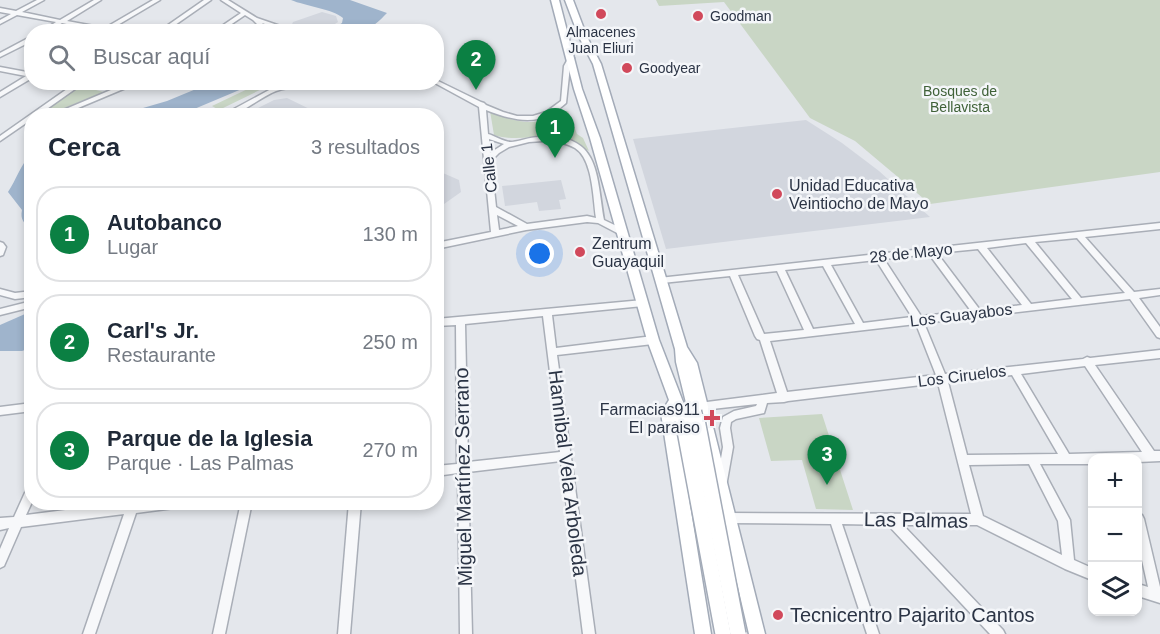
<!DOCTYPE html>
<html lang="es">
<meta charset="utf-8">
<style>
body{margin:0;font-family:Arial,sans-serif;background:#f6f6f7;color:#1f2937}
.controls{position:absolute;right:18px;bottom:18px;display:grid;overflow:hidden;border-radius:12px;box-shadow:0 3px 9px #0003}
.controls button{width:54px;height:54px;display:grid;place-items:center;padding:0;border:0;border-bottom:2px solid #e0e1e3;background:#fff;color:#1f2937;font:30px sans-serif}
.you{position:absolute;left:540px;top:254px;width:21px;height:21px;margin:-15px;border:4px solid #fff;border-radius:50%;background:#1a73e8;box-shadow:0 0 0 9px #1a73e833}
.badge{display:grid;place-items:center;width:39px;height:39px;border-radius:50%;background:#0b8043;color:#fff;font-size:20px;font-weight:700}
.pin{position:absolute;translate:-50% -50px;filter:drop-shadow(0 2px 3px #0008)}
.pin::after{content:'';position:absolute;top:32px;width:21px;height:18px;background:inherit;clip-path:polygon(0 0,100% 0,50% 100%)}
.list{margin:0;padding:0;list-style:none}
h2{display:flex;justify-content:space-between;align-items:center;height:78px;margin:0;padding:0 24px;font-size:26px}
h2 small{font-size:20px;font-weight:400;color:#747a83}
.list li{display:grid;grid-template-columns:39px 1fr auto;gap:18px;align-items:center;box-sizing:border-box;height:96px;margin:0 12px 12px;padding:0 12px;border:2px solid #e0e1e3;border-radius:24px}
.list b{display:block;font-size:22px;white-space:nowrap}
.list p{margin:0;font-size:20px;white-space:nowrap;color:#747a83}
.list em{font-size:20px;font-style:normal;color:#747a83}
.icon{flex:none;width:33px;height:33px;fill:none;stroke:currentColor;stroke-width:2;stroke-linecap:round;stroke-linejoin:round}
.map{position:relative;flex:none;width:1160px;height:634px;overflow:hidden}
.search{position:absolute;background:#fff;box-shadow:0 3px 9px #0003;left:24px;top:24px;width:420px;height:66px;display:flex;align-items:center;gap:15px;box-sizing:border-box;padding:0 21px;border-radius:24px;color:#747a83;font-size:22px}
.panel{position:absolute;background:#fff;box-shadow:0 3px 9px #0003;left:24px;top:108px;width:420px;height:402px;border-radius:24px}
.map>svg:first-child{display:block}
.built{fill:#d2d6de}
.green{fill:#c9d6c5}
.water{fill:#9fb4cc}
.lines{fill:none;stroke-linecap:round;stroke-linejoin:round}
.minor-casing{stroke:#a9aeb7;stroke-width:3}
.major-casing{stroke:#a3abb8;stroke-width:3}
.minor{fill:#f7f8fa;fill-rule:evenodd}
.major{fill:#fff;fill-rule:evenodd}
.major-bridge-far1-casing{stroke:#a3abb8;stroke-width:15;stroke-linecap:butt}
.major-bridge-casing{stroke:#a3abb8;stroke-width:18;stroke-linecap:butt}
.major-bridge-far1{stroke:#fff;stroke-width:12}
.major-bridge{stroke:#fff;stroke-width:15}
.poi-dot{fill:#d1495b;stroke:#f4f6f9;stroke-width:2}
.labels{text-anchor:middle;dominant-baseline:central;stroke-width:5;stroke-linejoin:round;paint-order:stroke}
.far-poi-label{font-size:14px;fill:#2b3445;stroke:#f4f6f9;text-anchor:start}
.far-park-label{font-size:14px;fill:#3f6138;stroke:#f4f6f9}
.street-label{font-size:16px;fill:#2b3445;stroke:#f4f6f9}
.poi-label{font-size:16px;fill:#2b3445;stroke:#f4f6f9;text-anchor:start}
.near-street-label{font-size:20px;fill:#2b3445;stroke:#f4f6f9}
.near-poi-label{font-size:20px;fill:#2b3445;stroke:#f4f6f9;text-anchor:start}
</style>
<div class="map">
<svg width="1160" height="634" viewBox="0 0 1160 634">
<rect width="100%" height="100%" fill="#e4e7ec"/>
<g class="built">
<path d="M322,12L336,16L338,22L324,31H295L290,29L293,22Z"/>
<path d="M287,98L322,115H244L274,100Z"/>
<path d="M806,120L842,143L879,171L930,217L666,249L633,139Z"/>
<path d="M436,170L459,180L461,192L437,209Z"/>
<path d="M561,180L566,199L559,200L561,209L539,211L537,202L505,206L502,186Z"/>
</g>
<g class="green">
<path d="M656,0H1160V172L930,204L855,141L810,118L724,2L659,6Z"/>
<path d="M260,83H291L266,87L219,110L212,106Z"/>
<path d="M80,86L104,92L47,115L34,116Z"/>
<path d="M490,111C520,125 538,126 568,111L577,134L583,138L589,151C582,147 575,141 567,139C543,132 518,143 494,135Z"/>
<path d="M822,414L853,510L816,509L802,460L771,461L759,418Z"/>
</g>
<g class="water">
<path d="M291,0H350L387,13C365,36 359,32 329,31L342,23L343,18C333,9 305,6 291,0Z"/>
<path d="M213,82L256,83L180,115H119L167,101Z"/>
<path d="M31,154V229C24,223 20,220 22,210L8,192C16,180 21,164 31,154Z"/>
<path d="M25,314H31V348L22,351H0V325Z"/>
</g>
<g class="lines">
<defs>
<g id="minor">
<path d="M37,0H44L22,12L60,20L94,0H101L67,21L105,28L153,0H160L111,29L121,32H104L62,23L48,32H41L56,22L17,15L0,24V20L11,14L0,12V8L16,11Z"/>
<path d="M204,0H211L165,32H158Z"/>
<path d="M221,0H228L257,18L286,28L283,30L262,23L266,27L265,32H259L260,27L253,20L245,15L220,32H213L241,13Z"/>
<path d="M32,36V41L0,57V53Z"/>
<path d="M569,57L574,58L570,66L566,103C561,107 556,112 551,115C529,125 506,118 486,110L488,134C495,136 504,142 511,142C517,142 530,137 539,137C600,133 596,173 604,220L625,230L626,232L625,234H619L598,223L587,222L526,230L436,249V243L491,232L479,107L433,82H436V80L438,81L481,102L484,103L486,105L503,112L517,116H533L546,112L561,101L564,66ZM489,139L504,144L490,153ZM543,141C553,141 565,142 575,148C593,159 593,198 596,218L587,216L527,224L496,207L491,161L499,153L509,147L529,142ZM497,215L518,226L499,230Z"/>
<path d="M0,67L32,73V78L0,97V92L26,76L0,71Z"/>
<path d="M77,82H85L37,116H32V119L0,141V136Z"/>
<path d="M130,82H140L59,116H49Z"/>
<path d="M336,82C317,89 295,84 276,91C258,98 241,116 221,116L271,89L292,83Z"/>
<path d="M1160,223V229L1085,237L1134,292L1160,289V295L1139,298L1160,327V338L1157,337L1130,299L924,323L945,374L1083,359L1087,357L1090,358L1160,350V358L1095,365L1154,451H1160V461L1138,462V458H1092V464H1040L1070,520L1074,560L1092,568V580L1065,569L977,525H903L1003,630L1005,634H990L888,525L842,524L879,634H867L831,524L728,523L724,522L722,518L724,514L728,513L971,514L938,383L788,401L784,402L767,403L764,413L736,419L731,422L730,428L733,447L727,481L726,485L722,486L718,485L717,481L723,447L720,428L723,417L734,411L756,406L757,404L703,410L699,409L698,406L699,403L777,393L760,340L757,339L755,336L730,276L662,283L659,282L658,280L659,278ZM1077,238L1125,293L1081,298L1035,242ZM1026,243L1072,299L1031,304L987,248ZM978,249L1022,305L980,310L937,253ZM929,254L971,311L921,316L884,259ZM876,260L912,317L863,323L831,265ZM823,266L855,324L813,329L785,270ZM777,271L804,330L764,334L738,275ZM916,324L936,375L787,392L770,341ZM1085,366L1142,452L1069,454L1021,374ZM1012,375L1058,454L967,455L948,382ZM1029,464L1058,521L1062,555L983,516L969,465Z"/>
<path d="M0,242L3,243L6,247L3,255L0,256Z"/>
<path d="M0,289L15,293L32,291V297L15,299L0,295Z"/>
<path d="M643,300L647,303L643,306L552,315L556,348L653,336L656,337L658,340L656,343L653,344L557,355L595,634H583L561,461L468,472L472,634H460L458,473L436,476V466L457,464L456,325L436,326V319ZM543,316L560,452L468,462L465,324Z"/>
<path d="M32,301V307L0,315V309Z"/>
<path d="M32,403V411L0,415V407Z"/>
<path d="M32,485V502L26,515L128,502H187L186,506L182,507L136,513L95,634H83L124,514L21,527L4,566L0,568V549L9,528L0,530V518L14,517L28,486Z"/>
<path d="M241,502H252L225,634H213Z"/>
<path d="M349,502H361L350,634H338Z"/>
<path d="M1138,514L1142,515L1144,519L1160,587V603L1138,596V584L1148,587L1138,542Z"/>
</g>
<g id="major">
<path d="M551,0H559L582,89L600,138L659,340L690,420L688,424L683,426L678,424L676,419L711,634H695L661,413L669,400L647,340L590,138L574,89Z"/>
<path d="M565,0H573L587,37L601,64L687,347L697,363L765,634H749L698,416L690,415L688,411L676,362L675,349L593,64L579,37Z"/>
</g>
</defs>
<use href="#minor" class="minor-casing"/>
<use href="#major" class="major-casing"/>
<use href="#minor" class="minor"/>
<use href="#major" class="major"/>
<defs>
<path id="major-bridge-far1" d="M695,411L697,421"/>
<g id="major-bridge">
<path d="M683,420L723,634"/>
<path d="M697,420L738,634"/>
</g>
</defs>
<use href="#major-bridge-far1" class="major-bridge-far1-casing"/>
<use href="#major-bridge" class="major-bridge-casing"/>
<use href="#major-bridge-far1" class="major-bridge-far1"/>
<use href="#major-bridge" class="major-bridge"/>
</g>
<g class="poi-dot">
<circle cx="601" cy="14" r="6"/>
<circle cx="698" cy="16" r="6"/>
<circle cx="627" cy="68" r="6"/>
<circle cx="777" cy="194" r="6"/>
<circle cx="580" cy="252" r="6"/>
<path d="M709 409h6v6h6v6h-6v6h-6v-6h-6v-6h6z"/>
<circle cx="778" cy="615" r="6"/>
</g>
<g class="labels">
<g class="far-poi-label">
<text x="710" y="16">Goodman</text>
<text x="601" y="32" text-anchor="middle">Almacenes<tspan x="601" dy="16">Juan Eliuri</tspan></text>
<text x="639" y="68">Goodyear</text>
</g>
<g class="far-park-label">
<text x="960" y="91">Bosques de<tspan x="960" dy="16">Bellavista</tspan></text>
</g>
<g class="street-label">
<text transform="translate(489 168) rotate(-96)">Calle 1</text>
<text transform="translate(911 253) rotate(-6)">28 de Mayo</text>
<text transform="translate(961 315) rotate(-7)">Los Guayabos</text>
<text transform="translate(962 376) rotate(-7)">Los Ciruelos</text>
</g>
<g class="poi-label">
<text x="789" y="185">Unidad Educativa<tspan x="789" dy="18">Veintiocho de Mayo</tspan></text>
<text x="592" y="243">Zentrum<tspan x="592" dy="18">Guayaquil</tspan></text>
<text x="700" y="409" text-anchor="end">Farmacias911<tspan x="700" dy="18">El paraiso</tspan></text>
</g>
<g class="near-street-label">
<text transform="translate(568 473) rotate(83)">Hannibal Vela Arboleda</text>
<text transform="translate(463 477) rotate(-91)">Miguel Martínez Serrano</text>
<text transform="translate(916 520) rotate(1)">Las Palmas</text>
</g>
<g class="near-poi-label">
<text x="790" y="615">Tecnicentro Pajarito Cantos</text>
</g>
</g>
</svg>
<div class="controls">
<button>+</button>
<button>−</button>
<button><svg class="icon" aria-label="layers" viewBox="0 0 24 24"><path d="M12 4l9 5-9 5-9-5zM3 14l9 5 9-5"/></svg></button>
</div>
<div class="you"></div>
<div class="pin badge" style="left:555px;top:158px">1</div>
<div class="pin badge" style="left:476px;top:90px">2</div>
<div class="pin badge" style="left:827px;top:485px">3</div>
<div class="search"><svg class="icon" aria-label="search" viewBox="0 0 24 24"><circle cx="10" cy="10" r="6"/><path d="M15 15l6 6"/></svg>Buscar aquí</div>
<section class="panel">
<h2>Cerca<small>3 resultados</small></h2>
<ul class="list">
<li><span class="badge">1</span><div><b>Autobanco</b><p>Lugar</p></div><em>130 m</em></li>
<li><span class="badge">2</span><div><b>Carl's Jr.</b><p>Restaurante</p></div><em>250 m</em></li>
<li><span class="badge">3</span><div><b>Parque de la Iglesia</b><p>Parque · Las Palmas</p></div><em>270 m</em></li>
</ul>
</section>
</div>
